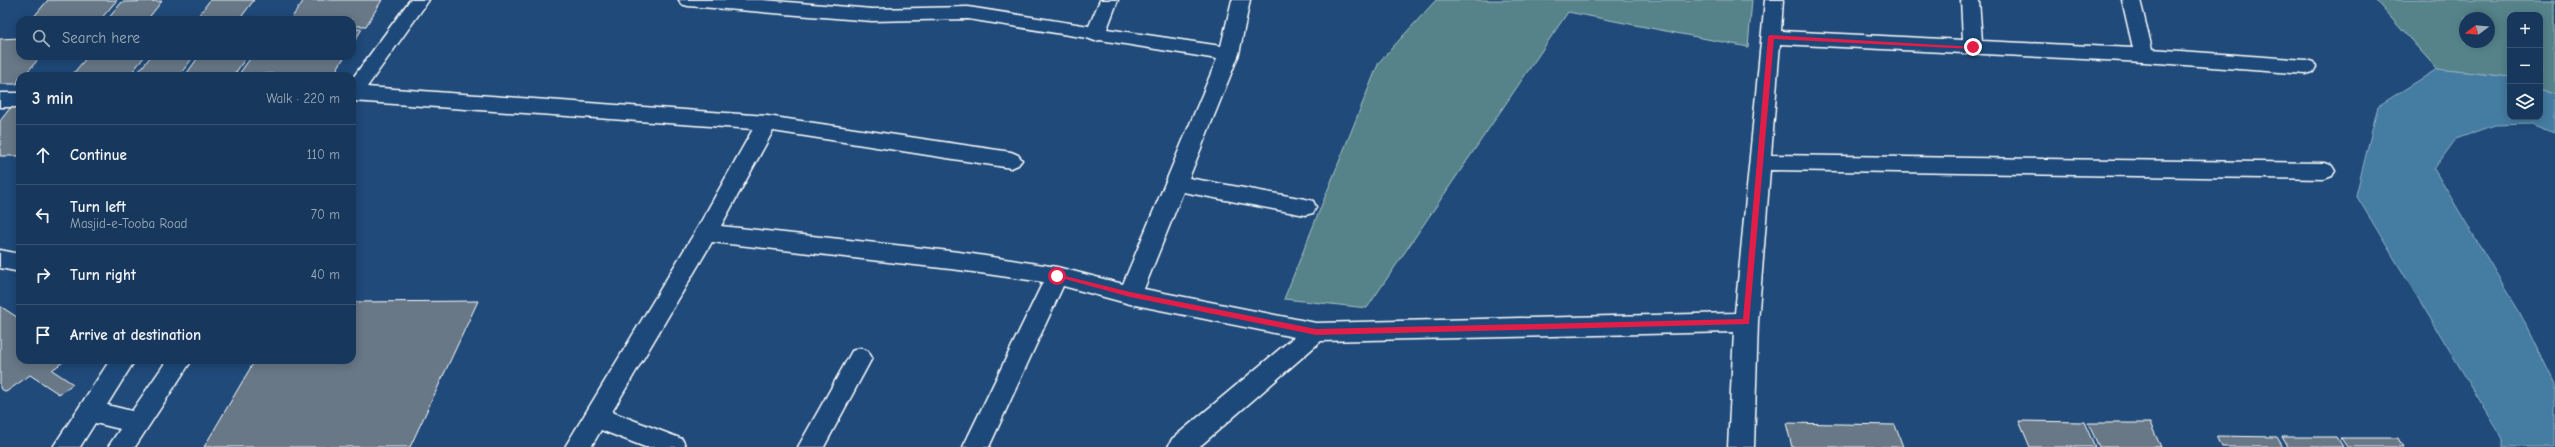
<!DOCTYPE html>
<meta charset="utf-8">
<style>
body{margin:0;font-family:"Comic Neue",sans-serif;background:#203f62;color:#f1f3f6}
.controls{position:absolute;right:12px;top:12px;display:grid;overflow:hidden;border-radius:8px;box-shadow:0 2px 10px #0003}
.controls button{width:36px;height:36px;display:grid;place-items:center;padding:0;border:0;border-bottom:1px solid #365272;background:#17385c;color:#f1f3f6;font:20px sans-serif}
.compass{position:absolute;left:2459px;top:12px;width:36px;height:36px;border-radius:50%;background:#17385c;box-shadow:0 2px 10px #0003;rotate:254deg}
.stop{position:absolute;width:12px;height:12px;margin:-9px;border:3px solid #e11d48;border-radius:50%;background:#fff}
.stop.end{background:#e11d48;border-color:#fff;box-shadow:0 1px 4px #0008}
.list{margin:0;padding:0;list-style:none}
h2{display:flex;justify-content:space-between;align-items:center;height:52px;margin:0;padding:0 16px;font-size:17px}
h2 small{font-size:13px;font-weight:400;color:#9eacbb}
.list li{display:grid;grid-template-columns:26px 1fr auto;gap:12px;align-items:center;box-sizing:border-box;height:60px;padding:0 16px;border-top:1px solid #365272}
.list b{display:block;font-size:15px;white-space:nowrap}
.list p{margin:0;font-size:13px;white-space:nowrap;color:#9eacbb}
.list em{font-size:13px;font-style:normal;color:#9eacbb}
.icon{flex:none;width:22px;height:22px;fill:none;stroke:currentColor;stroke-width:2;stroke-linecap:round;stroke-linejoin:round}
.map{position:relative;flex:none;width:2555px;height:447px;overflow:hidden}
.search{position:absolute;background:#17385c;box-shadow:0 2px 10px #0003;left:16px;top:16px;width:340px;height:44px;display:flex;align-items:center;gap:10px;box-sizing:border-box;padding:0 14px;border-radius:12px;color:#9eacbb;font-size:15px}
.panel{position:absolute;background:#17385c;box-shadow:0 2px 10px #0003;left:16px;top:72px;width:340px;height:292px;border-radius:12px}
.map>svg:first-child{display:block}
.green{fill:#57838a;stroke:#abc1c4;fill-rule:evenodd}
.water{fill:#447ba1;stroke:#8fb0c7}
.building{fill:#677887;stroke:#fff}
.lines{fill:none;stroke-linecap:round;stroke-linejoin:round}
.minor-casing{stroke:#fff;stroke-width:3}
.minor{fill:#1f4a7a;fill-rule:evenodd}
.route{fill:#e11d48}
</style>
<div class="map">
<svg width="2555" height="447" viewBox="0 0 2555 447">
<rect width="100%" height="100%" fill="#1f4a7a"/>
<filter id="ink" filterUnits="userSpaceOnUse"><feTurbulence type="fractalNoise" baseFrequency=".025" numOctaves="2"/><feDisplacementMap in="SourceGraphic" scale="8" xChannelSelector="R" yChannelSelector="G"/><feConvolveMatrix kernelMatrix="1 2 1 2 8 2 1 2 1" color-interpolation-filters="sRGB"/></filter>
<g filter="url(#ink)">
<g class="green">
<path d="M1436,0H1752L1748,47L1568,12L1367,308L1284,299L1379,62Z"/>
<path d="M2375,0H2555V95L2540,89V15H2510V77L2437,69ZM2465,18H2489V42H2465Z"/>
</g>
<path class="water" d="M2437,69L2510,77V117H2540V89L2555,95V133L2532,124L2495,125L2456,139L2434,169L2520,313L2555,384V447H2503V439L2356,195L2378,106Z"/>
<g class="building">
<path d="M48,0H117L100,20H31Z"/>
<path d="M210,0H254L239,20H195Z"/>
<path d="M304,0H382L366,26H352V20H290Z"/>
<path d="M162,1L147,20H107L122,2Z"/>
<path d="M352,29H362L352,45Z"/>
<path d="M20,38V56H41L24,76H20L17,84H0V39Z"/>
<path d="M88,56H145L129,76H71Z"/>
<path d="M151,56H194L179,76H135Z"/>
<path d="M199,56H247L234,75L185,76Z"/>
<path d="M252,56H345L334,74H239Z"/>
<path d="M11,107H20V156H0V121Z"/>
<path d="M478,301L410,447H204L255,360H352V302Z"/>
<path d="M0,306L20,319V360H66L52,370L73,384L59,394L30,375L6,392L0,388Z"/>
<path d="M2019,421L2084,422L2095,447H2030Z"/>
<path d="M1786,423L1895,425L1903,447H1792Z"/>
<path d="M2088,423H2150L2161,447H2099Z"/>
<path d="M2217,436L2277,437L2283,447H2222Z"/>
<path d="M2282,437H2337L2343,447H2288Z"/>
<path d="M2341,438H2398L2403,447H2347Z"/>
</g>
<g class="lines">
<defs>
<g id="minor">
<path d="M410,0H429L367,87L767,116L1011,152L1018,155L1022,160L1018,165L1011,168L773,131L721,226L959,252L1057,267L1123,284L1217,59L1100,40L1095,41L1087,38L968,19L872,21L688,6L681,4L679,0H763L872,9L968,7L1089,26L1100,0H1118L1107,29L1221,46L1232,0H1250L1239,54L1189,178L1305,199L1313,201L1316,207L1313,213L1305,215L1183,192L1144,289L1316,323L1735,313L1765,0H1783L1781,31L1963,40L1961,0H1979L1982,41L2133,48L2122,0H2140L2152,49L2306,60L2313,62L2316,67L2313,72L2306,74L2144,62L1780,44L1771,155L2324,163L2332,166L2335,171L2332,176L2324,179L1770,170L1758,322L1754,447H1728L1734,332L1321,341L1199,447H1168L1172,439L1294,337L1130,304L1063,286L989,447H963L1043,282L959,270L712,242L612,412L682,439L686,447H645L601,430L591,447H565L698,227L753,129L352,101V79Z"/>
<rect x="0" y="93" width="20" height="14"/>
<path d="M0,250L20,254V272L0,268Z"/>
<path d="M860,348L868,351L872,358L824,447H798L852,351Z"/>
<path d="M110,360H135L107,405L132,411L167,360H192L135,447H108L120,429L95,423L80,447H53Z"/>
</g>
</defs>
<use href="#minor" class="minor-casing"/>
<use href="#minor" class="minor"/>
</g>
</g>
<path class="route" d="M1771,35L1976,47L1973,49L1774,39L1749,324L1316,335L1130,297L1054,276L1057,274L1130,292L1316,329L1743,319L1768,36Z"/>
</svg>
<div class="controls">
<button>+</button>
<button>−</button>
<button><svg class="icon" aria-label="layers" viewBox="0 0 24 24"><path d="M12 4l9 5-9 5-9-5zM3 14l9 5 9-5"/></svg></button>
</div>
<svg class="compass" viewBox="-18 -18 36 36"><path d="M0-13l5 13h-10z" fill="#e53935"/><path d="M0 13l5-13h-10z" fill="#9eacbb"/></svg>
<div class="stop" style="left:1057px;top:276px"></div>
<div class="stop end" style="left:1973px;top:47px"></div>
<div class="search"><svg class="icon" aria-label="search" viewBox="0 0 24 24"><circle cx="10" cy="10" r="6"/><path d="M15 15l6 6"/></svg>Search here</div>
<section class="panel">
<h2>3 min<small>Walk · 220 m</small></h2>
<ul class="list">
<li><svg class="icon" aria-label="ahead" viewBox="0 0 24 24"><path d="M12 20V5M6 11l6-6 6 6"/></svg><div><b>Continue</b></div><em>110 m</em></li>
<li><svg class="icon" aria-label="left" viewBox="0 0 24 24"><path d="M17 20v-9H6M10 6l-5 5 5 5"/></svg><div><b>Turn left</b><p>Masjid-e-Tooba Road</p></div><em>70 m</em></li>
<li><svg class="icon" aria-label="right" viewBox="0 0 24 24"><path d="M7 20v-9h11M14 6l5 5-5 5"/></svg><div><b>Turn right</b></div><em>40 m</em></li>
<li><svg class="icon" aria-label="arrive" viewBox="0 0 24 24"><path d="M6 21V4h12l-3 4 3 4H6"/></svg><div><b>Arrive at destination</b></div></li>
</ul>
</section>
</div>
